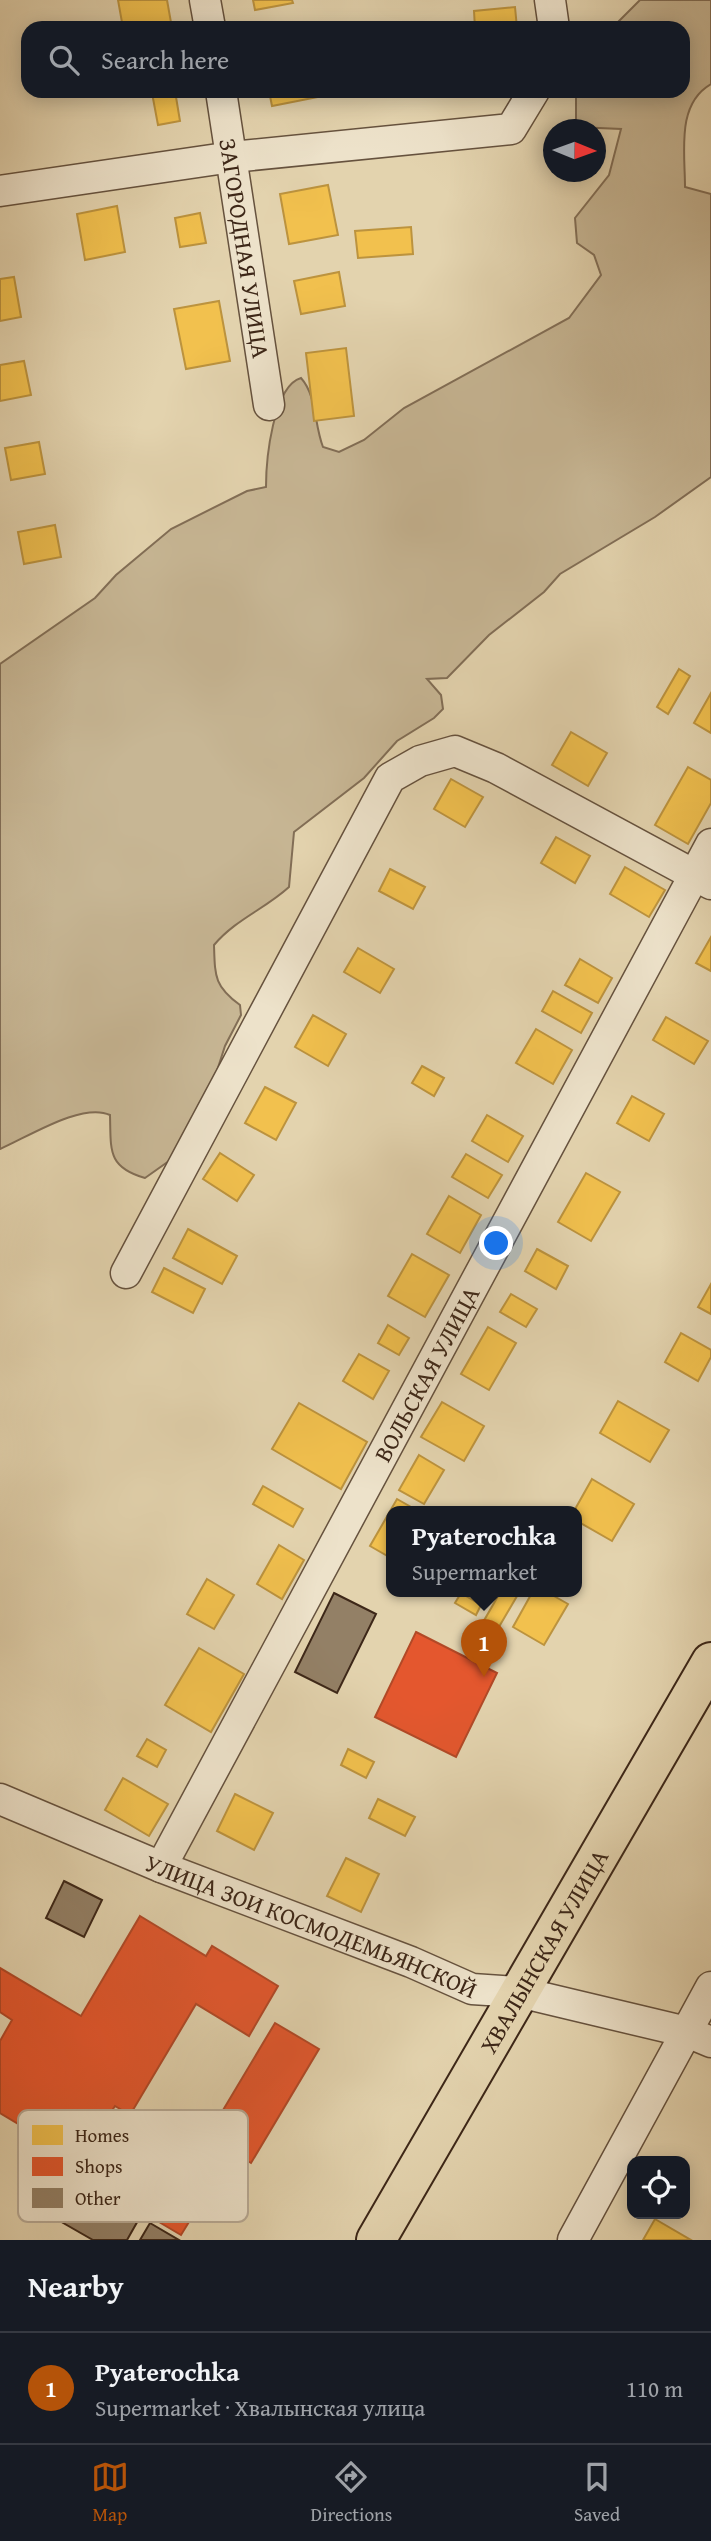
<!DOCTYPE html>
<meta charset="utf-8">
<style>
body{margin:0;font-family:"Gentium Book Plus",serif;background:#242831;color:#f1f3f6}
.controls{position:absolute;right:21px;bottom:21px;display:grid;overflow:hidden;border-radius:14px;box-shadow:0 4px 18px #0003}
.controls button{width:63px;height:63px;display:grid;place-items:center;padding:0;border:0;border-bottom:2px solid #363941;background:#171b24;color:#f1f3f6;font:35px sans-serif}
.compass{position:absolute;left:543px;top:119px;width:63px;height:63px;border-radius:50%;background:#171b24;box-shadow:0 4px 18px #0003;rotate:91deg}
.you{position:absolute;left:497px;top:1244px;width:24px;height:24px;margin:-18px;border:5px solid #fff;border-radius:50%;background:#1a73e8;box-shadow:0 0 0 10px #1a73e833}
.badge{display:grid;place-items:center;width:46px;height:46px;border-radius:50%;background:#b45309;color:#fff;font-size:23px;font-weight:700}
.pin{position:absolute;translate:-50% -58px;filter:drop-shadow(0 2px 4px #0008)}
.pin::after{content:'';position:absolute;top:37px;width:24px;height:21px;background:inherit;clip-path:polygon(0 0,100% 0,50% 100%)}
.popup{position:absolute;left:386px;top:1506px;width:196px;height:91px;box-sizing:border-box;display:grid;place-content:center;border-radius:14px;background:#171b24;filter:drop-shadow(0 2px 5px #0005);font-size:23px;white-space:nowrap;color:#9ea1a6}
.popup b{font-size:26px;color:#f1f3f6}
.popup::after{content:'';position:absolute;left:50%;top:100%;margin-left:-14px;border:14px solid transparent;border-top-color:#171b24}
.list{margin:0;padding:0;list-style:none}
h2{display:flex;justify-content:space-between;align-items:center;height:91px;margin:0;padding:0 28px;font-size:30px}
h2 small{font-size:23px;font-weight:400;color:#9ea1a6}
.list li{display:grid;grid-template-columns:46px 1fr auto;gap:21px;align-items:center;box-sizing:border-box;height:112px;padding:0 28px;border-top:2px solid #363941}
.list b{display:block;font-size:26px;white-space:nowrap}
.list p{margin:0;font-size:23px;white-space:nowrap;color:#9ea1a6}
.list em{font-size:23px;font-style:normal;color:#9ea1a6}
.icon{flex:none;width:38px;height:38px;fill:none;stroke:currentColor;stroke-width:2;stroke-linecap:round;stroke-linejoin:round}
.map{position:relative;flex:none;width:711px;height:2240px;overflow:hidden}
.search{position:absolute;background:#171b24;box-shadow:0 4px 18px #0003;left:21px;right:21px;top:21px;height:77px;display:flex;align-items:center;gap:18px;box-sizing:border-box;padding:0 24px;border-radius:21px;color:#9ea1a6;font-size:26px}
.sheet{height:203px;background:#171b24}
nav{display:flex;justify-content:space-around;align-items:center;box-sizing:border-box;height:98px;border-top:2px solid #363941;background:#171b24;font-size:19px;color:#9ea1a6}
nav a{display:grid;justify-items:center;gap:4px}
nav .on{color:#b45309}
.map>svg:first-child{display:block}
.green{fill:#c7b694;stroke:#826e56;stroke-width:2}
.homes{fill:#f2c14e;stroke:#bc933e;stroke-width:2}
.shops{fill:#e4572e;stroke:#b24927;stroke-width:2}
.building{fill:#938066;stroke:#3d2718;stroke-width:2}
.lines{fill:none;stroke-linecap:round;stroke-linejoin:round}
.street-casing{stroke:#66523e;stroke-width:33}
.primary-casing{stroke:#3d2718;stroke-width:42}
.street{stroke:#ede2ca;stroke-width:30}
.primary{stroke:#e3d3ae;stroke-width:38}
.labels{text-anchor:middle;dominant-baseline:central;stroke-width:7;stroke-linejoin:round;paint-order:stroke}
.street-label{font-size:24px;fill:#3d2718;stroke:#ede2ca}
.key{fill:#ede2ca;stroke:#b8aa95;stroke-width:2}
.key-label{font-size:19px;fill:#3d2718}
</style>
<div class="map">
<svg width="711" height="2240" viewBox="0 0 711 2240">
<rect width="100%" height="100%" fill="#e3d3ae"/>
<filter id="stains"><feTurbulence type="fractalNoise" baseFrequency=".00286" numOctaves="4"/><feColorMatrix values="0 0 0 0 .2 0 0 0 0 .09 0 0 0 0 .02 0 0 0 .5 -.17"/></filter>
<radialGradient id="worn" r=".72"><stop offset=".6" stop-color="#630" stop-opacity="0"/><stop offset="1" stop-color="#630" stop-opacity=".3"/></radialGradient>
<path class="green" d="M640,0H711V84C676,104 685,152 685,187L711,194V477L655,517L560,574L544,592L489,635L447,678L427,679L441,695L443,709L434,718L397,741L364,778L294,832L289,887C265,909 236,919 214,945C215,976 214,986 240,1005L241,1015L225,1046L215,1077L183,1151L145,1178C107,1167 111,1150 110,1115C82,1102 28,1137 0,1149V664L95,598L116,575L171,529L247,491L266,487C266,460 273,386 301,378C317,396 314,424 323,447L339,452L364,440L404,408L569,318L601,275L594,255L577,243L575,218L609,175L621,129L576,127V91H683V28H612Z"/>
<g class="homes">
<path d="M118,0H167L172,28H123Z"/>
<path d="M253,0H292L293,3L255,10Z"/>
<path d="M515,7L517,28H475L474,11Z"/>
<path d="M175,91L180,121L158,125L152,93Z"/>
<path d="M269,91H327L328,95L272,106Z"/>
<path d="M328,185L338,235L289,244L280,194Z"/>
<path d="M117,206L125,252L85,260L77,214Z"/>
<path d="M200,213L206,243L180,247L175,218Z"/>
<path d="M411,227L413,254L358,258L355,231Z"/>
<path d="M339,272L345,306L301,314L294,281Z"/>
<path d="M14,277L21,317L0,321V279Z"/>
<path d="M219,301L230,361L186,369L174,309Z"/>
<path d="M346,348L354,416L314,421L306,353Z"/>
<path d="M24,361L31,395L0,401V365Z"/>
<path d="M39,442L45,474L11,480L5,448Z"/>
<path d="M55,525L61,557L24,564L18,532Z"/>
<path d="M679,669L690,676L668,714L657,707Z"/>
<path d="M711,693V733L694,723Z"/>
<path d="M571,732L607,753L588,786L552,765Z"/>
<path d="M688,767L711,780V803L688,844L655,825Z"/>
<path d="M451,779L483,797L465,827L434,809Z"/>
<path d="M556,837L590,856L575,883L541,863Z"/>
<path d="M625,867L665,890L649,917L610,894Z"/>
<path d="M390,869L425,887L413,909L379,891Z"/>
<path d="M711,937V971L696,963Z"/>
<path d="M358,948L394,969L380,993L344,972Z"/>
<path d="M580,959L612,978L598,1003L565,985Z"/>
<path d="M553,991L592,1013L581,1033L542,1011Z"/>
<path d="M313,1015L346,1034L328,1066L295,1047Z"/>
<path d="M666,1017L708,1041L694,1064L653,1040Z"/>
<path d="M536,1029L572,1050L553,1084L516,1063Z"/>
<path d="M422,1066L444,1078L434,1096L412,1083Z"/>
<path d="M265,1087L296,1103L276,1140L245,1123Z"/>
<path d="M632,1096L664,1114L649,1141L617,1123Z"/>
<path d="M487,1115L523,1136L508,1162L472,1141Z"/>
<path d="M220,1153L254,1175L237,1201L203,1179Z"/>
<path d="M466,1154L502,1175L488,1198L452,1177Z"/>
<path d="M586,1173L620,1192L591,1241L558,1222Z"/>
<path d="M449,1196L481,1215L460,1253L427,1234Z"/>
<path d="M188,1229L237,1256L222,1284L173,1258Z"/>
<path d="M537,1249L568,1266L556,1289L525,1271Z"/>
<path d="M412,1254L449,1275L425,1317L388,1296Z"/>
<path d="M164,1268L205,1289L193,1313L152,1292Z"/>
<path d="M711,1284V1314L698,1307Z"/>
<path d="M511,1294L537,1309L526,1327L500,1312Z"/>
<path d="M388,1325L409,1338L399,1355L378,1343Z"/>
<path d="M488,1327L516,1343L489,1390L461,1374Z"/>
<path d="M681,1333L711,1350V1357L698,1381L665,1362Z"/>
<path d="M359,1354L389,1371L373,1399L343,1381Z"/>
<path d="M618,1401L669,1430L650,1462L600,1433Z"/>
<path d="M442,1402L484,1426L464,1461L421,1437Z"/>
<path d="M299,1403L367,1442L341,1489L272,1449Z"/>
<path d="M419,1455L444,1470L424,1504L399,1490Z"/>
<path d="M592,1479L634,1504L612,1541L577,1521V1511H574Z"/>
<path d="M263,1486L303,1509L293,1527L253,1504Z"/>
<path d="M397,1499L418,1511H391V1558L370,1546Z"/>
<path d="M279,1545L304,1560L282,1599L257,1584Z"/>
<path d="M207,1579L234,1595L214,1629L187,1614Z"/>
<path d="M501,1591H520L496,1632L482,1624Z"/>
<path d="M533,1591H545L568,1604L544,1645L513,1627Z"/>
<path d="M461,1593L481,1605L476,1615L455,1603Z"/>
<path d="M199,1648L244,1674L211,1732L165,1705Z"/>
<path d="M147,1739L166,1750L157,1767L137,1756Z"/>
<path d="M348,1749L374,1762L366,1778L341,1765Z"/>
<path d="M123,1778L168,1804L149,1836L105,1810Z"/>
<path d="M235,1794L273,1813L254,1850L217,1831Z"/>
<path d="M378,1799L415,1817L405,1836L369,1818Z"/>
<path d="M346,1858L379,1874L361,1912L327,1896Z"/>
<path d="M655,2219L691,2240H643Z"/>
</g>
<g class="shops">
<path d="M416,1632L497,1673L456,1757L375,1717Z"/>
<path d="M140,1916L206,1956L212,1946L278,1986L249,2036L196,2004L130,2115L115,2106L107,2118L165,2153L155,2170L203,2199L181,2235L54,2160L60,2149L0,2113V2041L12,2020L0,2012V1968L81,2016Z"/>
<path d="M275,2023L319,2049L251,2163L207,2137Z"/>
</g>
<g class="building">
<path d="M334,1593L376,1614L337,1693L295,1672Z"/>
<path d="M64,1881L102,1900L84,1937L46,1918Z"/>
<path d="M66,2174L140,2217L127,2240H93L44,2212Z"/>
<path d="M150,2223L179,2240H140Z"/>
</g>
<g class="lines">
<defs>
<g id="street">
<path d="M205,0L210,28"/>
<path d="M550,0L554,28"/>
<path id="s1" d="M221,91L269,405"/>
<path d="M0,191L232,157L511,129L534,91"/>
<path d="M126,1273L390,778L420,761L455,751L496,768L711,884"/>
<path id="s2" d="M0,1799L161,1867L411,1962L472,1989L519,1992L687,2032L711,2042"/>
<path id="s3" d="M161,1867L711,844"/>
<path d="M573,2240L711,1987"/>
</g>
<g id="primary">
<path id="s4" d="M376,2240L711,1662"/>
</g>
</defs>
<use href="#street" class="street-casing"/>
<use href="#primary" class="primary-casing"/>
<use href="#street" class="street"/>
<use href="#primary" class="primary"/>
</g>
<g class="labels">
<g class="street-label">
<text stroke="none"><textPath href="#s1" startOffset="159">ЗАГОРОДНАЯ УЛИЦА</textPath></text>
<text stroke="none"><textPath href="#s3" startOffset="560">ВОЛЬСКАЯ УЛИЦА</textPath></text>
<text stroke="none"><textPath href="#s2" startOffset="336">УЛИЦА ЗОИ КОСМОДЕМЬЯНСКОЙ</textPath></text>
<text stroke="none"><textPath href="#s4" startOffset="334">ХВАЛЫНСКАЯ УЛИЦА</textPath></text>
</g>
</g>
<rect x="18" y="2110" width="230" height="112" rx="10" class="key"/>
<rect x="32" y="2125" width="31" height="20" fill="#f2c14e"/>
<rect x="32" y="2157" width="31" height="19" fill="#e4572e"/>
<rect x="32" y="2188" width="31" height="20" fill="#938066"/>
<g class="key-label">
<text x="75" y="2142">Homes</text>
<text x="75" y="2173">Shops</text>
<text x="75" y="2205">Other</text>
</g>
<rect width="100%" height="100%" filter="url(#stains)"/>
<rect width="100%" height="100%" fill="url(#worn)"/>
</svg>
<div class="controls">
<button><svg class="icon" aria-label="locate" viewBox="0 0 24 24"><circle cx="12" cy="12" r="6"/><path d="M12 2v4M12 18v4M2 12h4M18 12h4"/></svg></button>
</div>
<svg class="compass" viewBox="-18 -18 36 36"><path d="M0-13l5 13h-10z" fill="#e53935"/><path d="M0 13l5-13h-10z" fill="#9ea1a6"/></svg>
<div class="you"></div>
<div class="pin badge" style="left:484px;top:1677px">1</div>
<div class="popup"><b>Pyaterochka</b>Supermarket</div>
<div class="search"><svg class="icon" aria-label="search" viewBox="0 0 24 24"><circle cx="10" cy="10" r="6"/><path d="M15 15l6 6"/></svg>Search here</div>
</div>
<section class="sheet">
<h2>Nearby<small></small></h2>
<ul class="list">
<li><span class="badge">1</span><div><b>Pyaterochka</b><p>Supermarket · Хвалынская улица</p></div><em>110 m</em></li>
</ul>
</section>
<nav>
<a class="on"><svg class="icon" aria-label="map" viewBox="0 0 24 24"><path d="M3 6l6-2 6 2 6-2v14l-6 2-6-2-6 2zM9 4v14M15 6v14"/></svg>Map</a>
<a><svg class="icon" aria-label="directions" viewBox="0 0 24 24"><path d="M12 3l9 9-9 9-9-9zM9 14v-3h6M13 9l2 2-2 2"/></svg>Directions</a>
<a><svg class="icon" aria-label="saved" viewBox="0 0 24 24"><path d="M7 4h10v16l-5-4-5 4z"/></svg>Saved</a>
</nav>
